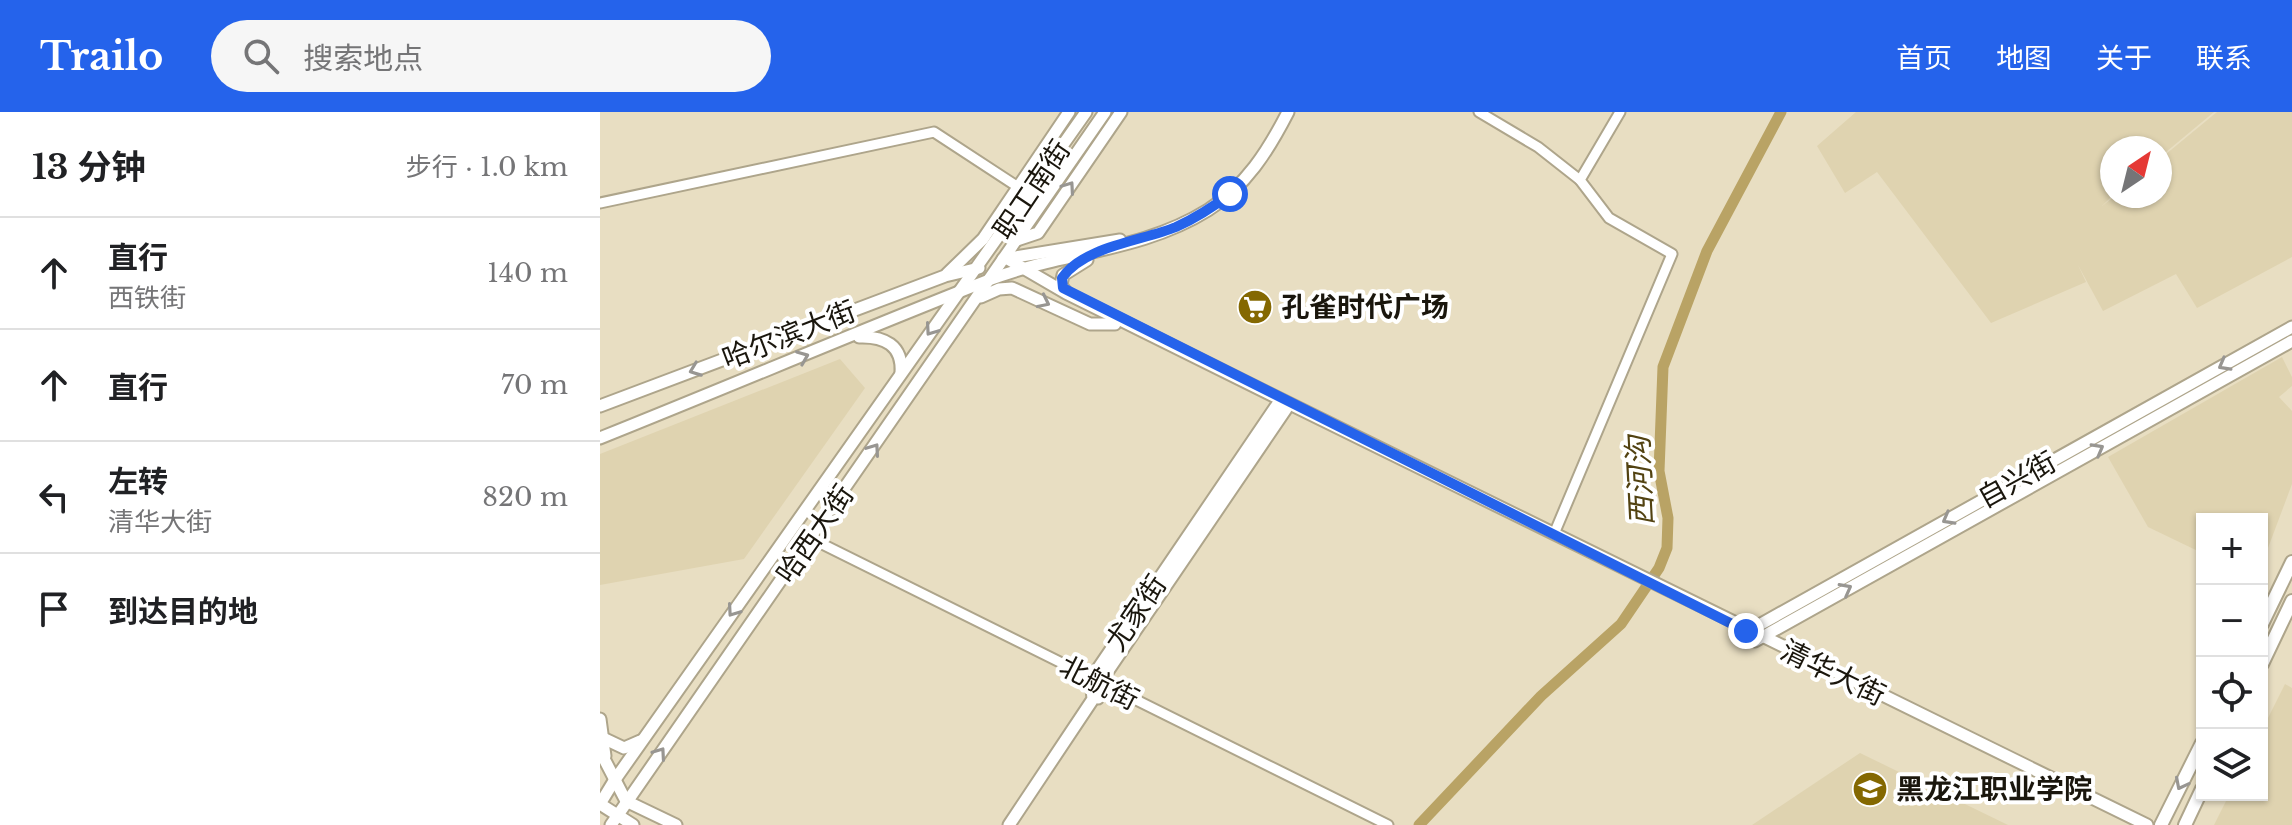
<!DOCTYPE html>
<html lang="zh">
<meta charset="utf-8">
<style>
body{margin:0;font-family:"Libre Baskerville","Noto Sans SC",serif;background:#f6f6f6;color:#202124}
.controls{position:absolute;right:24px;bottom:24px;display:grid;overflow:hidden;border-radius:0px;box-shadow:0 2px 6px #0004}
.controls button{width:72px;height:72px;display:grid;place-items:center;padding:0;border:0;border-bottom:2px solid #e0e0e0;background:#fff;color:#202124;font:40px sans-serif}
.compass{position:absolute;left:1500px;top:24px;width:72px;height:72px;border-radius:50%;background:#fff;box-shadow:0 2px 6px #0004;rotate:35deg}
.stop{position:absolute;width:24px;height:24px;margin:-18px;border:6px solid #2563eb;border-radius:50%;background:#fff}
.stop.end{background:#2563eb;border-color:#fff;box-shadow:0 2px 8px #0008}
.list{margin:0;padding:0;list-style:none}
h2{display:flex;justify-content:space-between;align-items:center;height:104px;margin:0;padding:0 32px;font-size:34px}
h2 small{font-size:26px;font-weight:400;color:#757577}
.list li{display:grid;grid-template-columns:52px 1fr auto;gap:24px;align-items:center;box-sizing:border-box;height:112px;padding:0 32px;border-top:2px solid #e0e0e0}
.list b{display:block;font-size:30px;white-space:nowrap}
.list p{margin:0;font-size:26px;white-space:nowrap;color:#757577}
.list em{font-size:26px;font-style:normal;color:#757577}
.icon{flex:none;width:44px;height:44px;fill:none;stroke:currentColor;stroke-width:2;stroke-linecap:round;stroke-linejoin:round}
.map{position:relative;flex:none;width:1692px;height:713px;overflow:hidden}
header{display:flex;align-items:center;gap:48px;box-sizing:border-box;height:112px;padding:0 40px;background:#2563eb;color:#fff}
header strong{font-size:38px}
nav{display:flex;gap:44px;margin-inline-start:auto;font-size:28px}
.search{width:560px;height:72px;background:#f6f6f6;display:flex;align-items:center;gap:20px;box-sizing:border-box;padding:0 28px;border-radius:44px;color:#757577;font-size:30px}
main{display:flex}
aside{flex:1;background:#fff}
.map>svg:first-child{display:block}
.built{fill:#dfd3b0}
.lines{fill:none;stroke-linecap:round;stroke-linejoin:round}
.river{stroke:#b9a365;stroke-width:11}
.minor-casing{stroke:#aea58b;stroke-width:13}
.major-casing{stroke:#aea58b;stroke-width:15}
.highway-casing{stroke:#aea58b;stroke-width:16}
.minor{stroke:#fff;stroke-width:9}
.major{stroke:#fff;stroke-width:11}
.highway{stroke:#fff;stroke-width:12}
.oneway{stroke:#989692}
.route{stroke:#2563eb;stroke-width:10}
.labels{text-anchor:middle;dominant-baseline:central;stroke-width:8;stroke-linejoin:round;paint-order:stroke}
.street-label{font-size:28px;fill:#1a160d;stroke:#fff}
.poi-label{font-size:28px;font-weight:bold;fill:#1a160d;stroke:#fff;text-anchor:start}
.water-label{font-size:30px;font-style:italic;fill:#524211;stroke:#fff}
</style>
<header>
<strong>Trailo</strong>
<div class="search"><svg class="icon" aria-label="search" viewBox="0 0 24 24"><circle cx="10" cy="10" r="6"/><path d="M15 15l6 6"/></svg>搜索地点</div>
<nav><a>首页</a><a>地图</a><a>关于</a><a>联系</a></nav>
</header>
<main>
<aside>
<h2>13 分钟<small>步行 · 1.0 km</small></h2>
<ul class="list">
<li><svg class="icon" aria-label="ahead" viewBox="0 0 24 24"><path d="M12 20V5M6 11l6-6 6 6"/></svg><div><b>直行</b><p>西铁街</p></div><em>140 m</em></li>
<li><svg class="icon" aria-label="ahead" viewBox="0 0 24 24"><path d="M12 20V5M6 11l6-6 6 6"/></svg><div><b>直行</b></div><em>70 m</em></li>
<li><svg class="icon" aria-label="left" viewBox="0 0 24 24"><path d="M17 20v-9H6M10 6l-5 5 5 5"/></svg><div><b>左转</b><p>清华大街</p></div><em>820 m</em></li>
<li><svg class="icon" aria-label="arrive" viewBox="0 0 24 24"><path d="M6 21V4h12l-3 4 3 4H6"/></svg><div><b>到达目的地</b></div></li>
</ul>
</aside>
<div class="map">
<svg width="1692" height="713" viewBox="0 0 1692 713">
<rect width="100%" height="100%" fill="#e8dec2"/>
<g class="built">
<path d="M1256,0H1614L1560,45V36H1512V84L1502,94L1515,84H1560V47L1617,0H1692V145L1597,196L1576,162L1503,199L1478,153L1486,170L1391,211L1277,60L1245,81L1217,34Z"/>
<path d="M1682,245L1692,265V274L1679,285L1692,299V372L1662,452V407H1602V441L1548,415L1508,345Z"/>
<path d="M240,247L265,276L144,447L0,473V342Z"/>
<path d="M1685,572L1692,576V713H1614L1629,683H1662V618Z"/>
<path d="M1260,641L1408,713H1152Z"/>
</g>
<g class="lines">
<path class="river" d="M819,713L941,584L1021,512L1059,456L1067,436L1068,406L1059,359L1063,255L1107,139L1181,0"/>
<defs>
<g id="minor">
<path d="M879,0L938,35L980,68"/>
<path d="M0,91L334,20L418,75"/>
<path d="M954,422L1072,142L1009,106L980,68L1020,0"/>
<path d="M212,427L788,713"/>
</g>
<g id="major">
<path d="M417,128L438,121L521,0"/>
<path d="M406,146L466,181L690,292L1547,713"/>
<path d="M403,147L520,128"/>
<path d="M347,162L383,127L469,0"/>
<path d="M466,180L461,173L463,163L487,148"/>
<path d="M381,185L399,177L412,176L490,212H515"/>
<path d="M259,225C284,224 303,233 301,261"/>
<path d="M0,294L345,164L379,156"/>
<path d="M0,326C130,274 259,219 389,168C461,140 541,140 608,98C646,74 668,39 688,0"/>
<path d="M1145,521L1692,215"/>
<path d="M1155,529L1692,229"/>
<path d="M498,586L499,572L686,297"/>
<path d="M0,607L5,644"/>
<path d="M5,627L24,636L40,629"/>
<path d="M0,639L26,689L76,713"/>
<path d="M11,713L505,0"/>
<path d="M33,713L0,692L14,669L486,0"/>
<path d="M409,713L493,587L491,567L677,293"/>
</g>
<g id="highway">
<path d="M1662,512L1692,450"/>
<path d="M1662,552L1692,489"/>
<path d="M1561,713L1602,631"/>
<path d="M1585,713L1602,677"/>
</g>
</defs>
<use href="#minor" class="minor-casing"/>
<use href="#major" class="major-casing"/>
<use href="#highway" class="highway-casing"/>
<use href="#minor" class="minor"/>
<use href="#major" class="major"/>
<use href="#highway" class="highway"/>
</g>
<defs><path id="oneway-chevron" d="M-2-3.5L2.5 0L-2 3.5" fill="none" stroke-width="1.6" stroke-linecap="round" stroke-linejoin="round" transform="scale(2)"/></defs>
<g class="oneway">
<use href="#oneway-chevron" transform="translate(469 75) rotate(-55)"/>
<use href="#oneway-chevron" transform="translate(444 190) rotate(26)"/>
<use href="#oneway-chevron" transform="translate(331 218) rotate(125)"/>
<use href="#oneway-chevron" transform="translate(203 245) rotate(-22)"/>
<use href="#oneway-chevron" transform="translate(1624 253) rotate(151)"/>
<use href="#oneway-chevron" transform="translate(95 258) rotate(159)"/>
<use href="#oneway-chevron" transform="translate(274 337) rotate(-55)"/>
<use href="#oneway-chevron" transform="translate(1498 337) rotate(-29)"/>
<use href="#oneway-chevron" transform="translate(1348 407) rotate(151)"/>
<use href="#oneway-chevron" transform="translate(1246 477) rotate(-28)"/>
<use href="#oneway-chevron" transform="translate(133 499) rotate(125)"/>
<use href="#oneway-chevron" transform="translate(60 641) rotate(-55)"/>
<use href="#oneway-chevron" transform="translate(1581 672) rotate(117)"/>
</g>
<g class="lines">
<path class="route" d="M630,82C613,95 596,106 576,115C542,129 484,134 462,166L463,176L1146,519"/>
</g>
<defs>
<symbol id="supermarket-disc" viewBox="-11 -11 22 22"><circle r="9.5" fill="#846801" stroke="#fff"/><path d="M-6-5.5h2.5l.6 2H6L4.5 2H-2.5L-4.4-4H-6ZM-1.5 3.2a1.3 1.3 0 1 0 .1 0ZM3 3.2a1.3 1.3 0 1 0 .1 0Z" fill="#fff"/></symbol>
<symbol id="university-disc" viewBox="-11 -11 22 22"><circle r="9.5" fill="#846801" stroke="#fff"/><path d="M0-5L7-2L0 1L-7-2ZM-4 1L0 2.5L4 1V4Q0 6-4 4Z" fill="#fff"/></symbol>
</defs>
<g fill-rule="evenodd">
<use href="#supermarket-disc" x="635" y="175" width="40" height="40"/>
<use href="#university-disc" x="1250" y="657" width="40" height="40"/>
</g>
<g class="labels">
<g class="street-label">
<text transform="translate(432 78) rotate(-56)">职工南街</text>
<text transform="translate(189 223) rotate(-21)">哈尔滨大街</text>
<text transform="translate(1417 368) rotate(-29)">自兴街</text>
<text transform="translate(215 422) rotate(-55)">哈西大街</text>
<text transform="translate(536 501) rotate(-56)">尤家街</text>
<text transform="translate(1233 561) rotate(26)">清华大街</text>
<text transform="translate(499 571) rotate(27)">北航街</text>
</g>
<g class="poi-label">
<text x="681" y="195">孔雀时代广场</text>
<text x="1296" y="677">黑龙江职业学院</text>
</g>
<g class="water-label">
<text transform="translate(1040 369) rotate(-93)">西河沟</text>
</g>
</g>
</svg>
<div class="controls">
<button>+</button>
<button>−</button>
<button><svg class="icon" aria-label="locate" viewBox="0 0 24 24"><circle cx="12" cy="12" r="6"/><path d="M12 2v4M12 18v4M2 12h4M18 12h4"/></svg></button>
<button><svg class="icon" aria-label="layers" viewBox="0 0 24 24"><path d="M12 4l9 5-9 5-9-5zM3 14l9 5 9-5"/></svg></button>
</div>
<svg class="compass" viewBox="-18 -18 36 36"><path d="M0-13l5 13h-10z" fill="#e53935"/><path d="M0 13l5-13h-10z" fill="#757577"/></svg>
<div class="stop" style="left:630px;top:82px"></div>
<div class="stop end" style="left:1146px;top:519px"></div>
</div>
</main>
